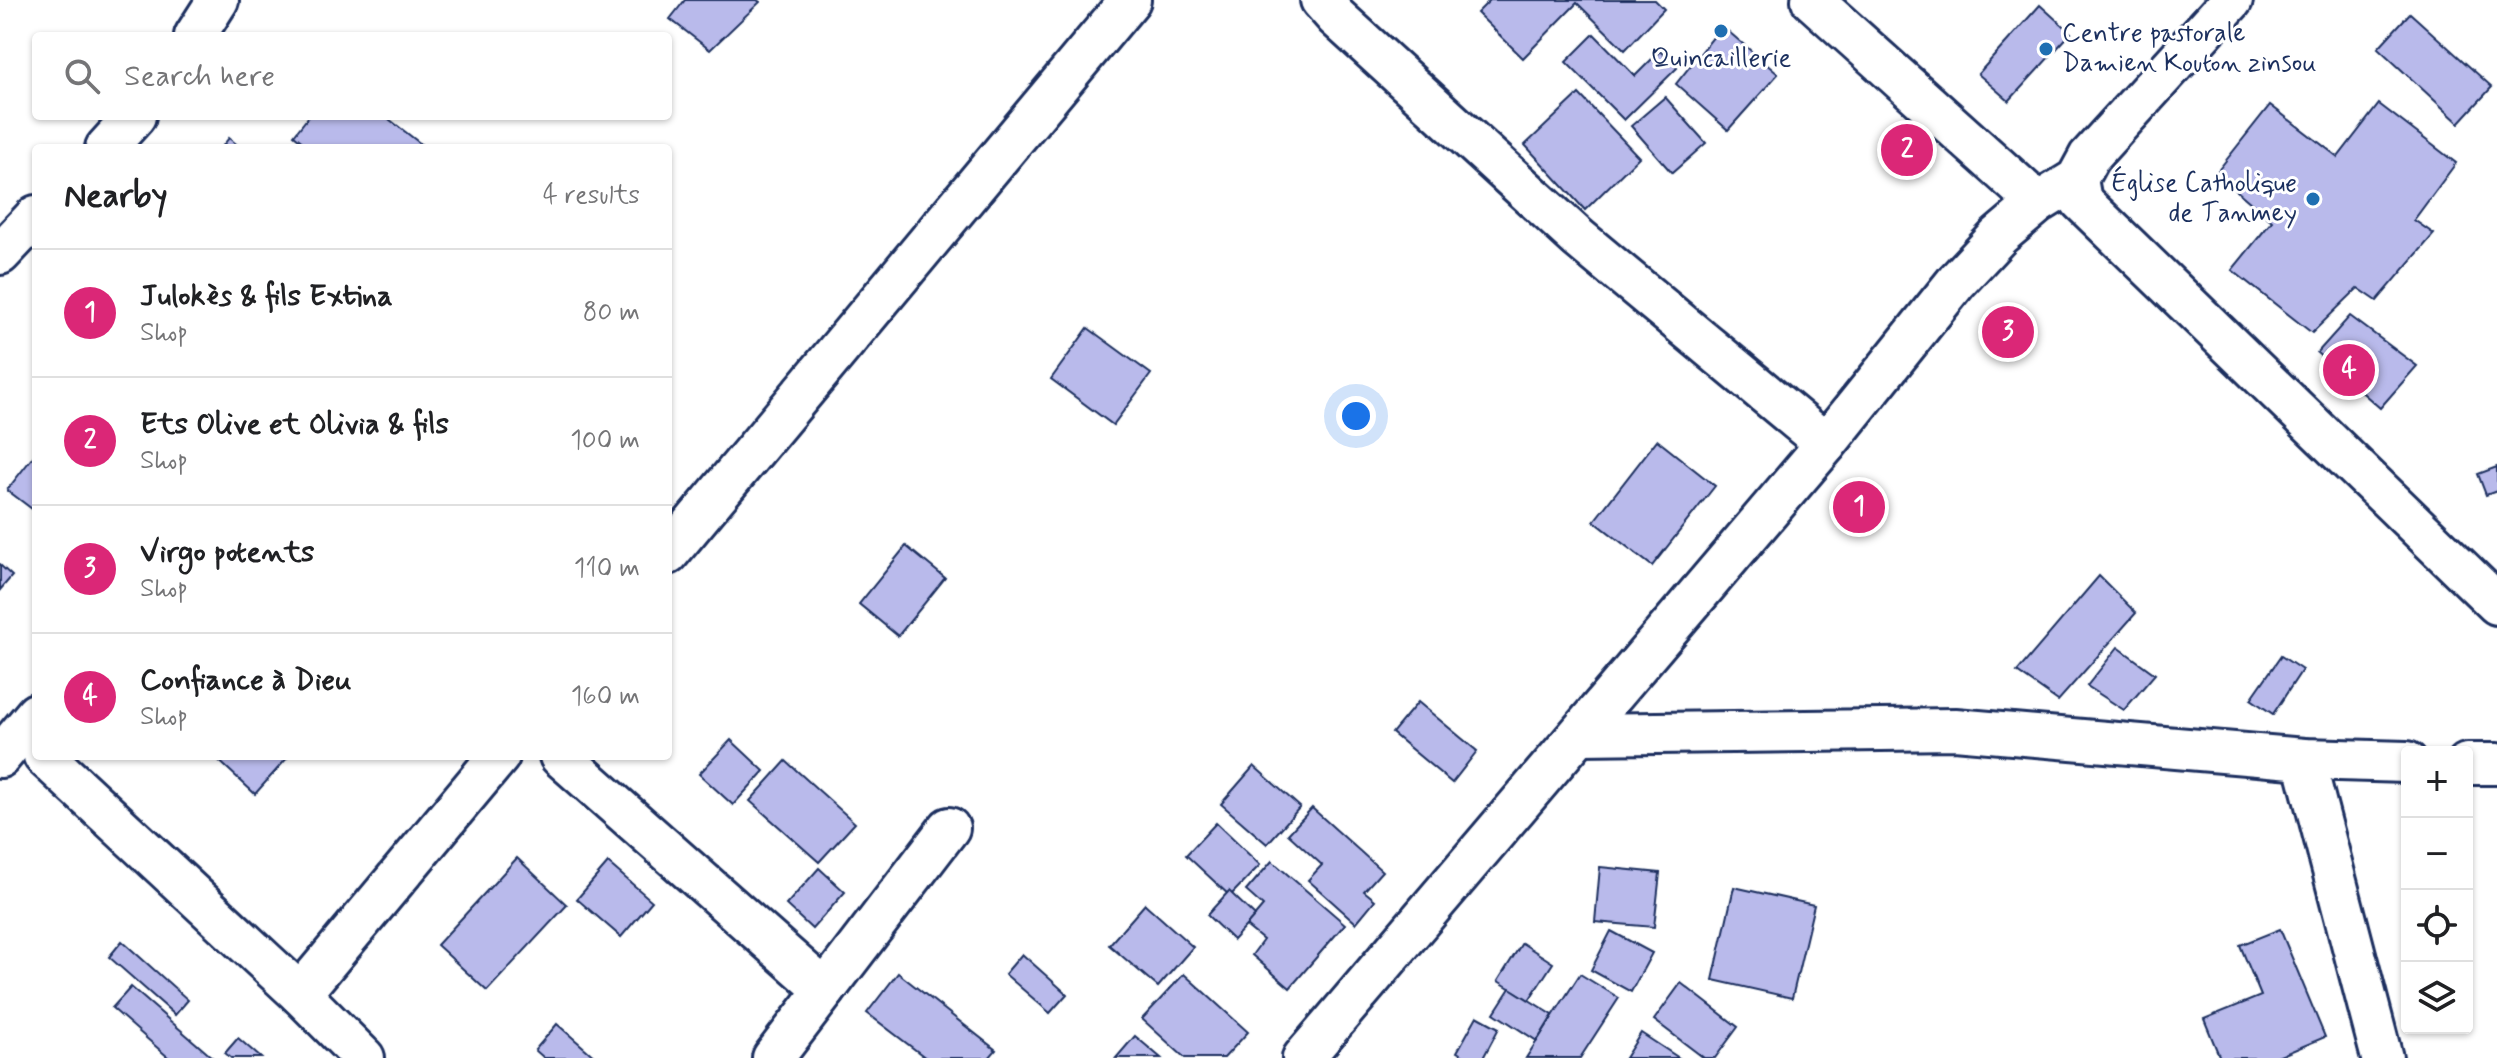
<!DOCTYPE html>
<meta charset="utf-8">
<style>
body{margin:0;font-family:Mynerve,sans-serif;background:#f6f6f6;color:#202124}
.controls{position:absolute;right:24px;bottom:24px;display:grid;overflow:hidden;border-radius:8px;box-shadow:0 2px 6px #0004}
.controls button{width:72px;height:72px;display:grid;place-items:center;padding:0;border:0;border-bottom:2px solid #e0e0e0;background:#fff;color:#202124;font:40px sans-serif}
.you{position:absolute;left:1356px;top:416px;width:28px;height:28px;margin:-20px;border:6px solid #fff;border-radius:50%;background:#1a73e8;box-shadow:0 0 0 12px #1a73e833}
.badge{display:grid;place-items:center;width:52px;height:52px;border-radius:50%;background:#db2777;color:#fff;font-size:26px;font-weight:700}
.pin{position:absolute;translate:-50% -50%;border:4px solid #fff;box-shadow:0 2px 8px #0006}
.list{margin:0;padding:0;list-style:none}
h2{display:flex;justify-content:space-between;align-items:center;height:104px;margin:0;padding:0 32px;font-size:34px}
h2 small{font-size:26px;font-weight:400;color:#757577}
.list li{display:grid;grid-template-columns:52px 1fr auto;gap:24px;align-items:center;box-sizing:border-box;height:128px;padding:0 32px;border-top:2px solid #e0e0e0}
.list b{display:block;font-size:30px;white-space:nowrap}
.list p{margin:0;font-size:26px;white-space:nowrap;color:#757577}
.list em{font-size:26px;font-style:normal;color:#757577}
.icon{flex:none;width:44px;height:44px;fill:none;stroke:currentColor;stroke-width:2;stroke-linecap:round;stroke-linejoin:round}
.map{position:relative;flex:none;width:2497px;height:1058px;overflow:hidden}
.search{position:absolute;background:#fff;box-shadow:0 2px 6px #0004;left:32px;top:32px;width:640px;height:88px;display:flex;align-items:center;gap:20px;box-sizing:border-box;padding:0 28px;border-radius:8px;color:#757577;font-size:30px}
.panel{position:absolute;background:#fff;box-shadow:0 2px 6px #0004;left:32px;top:144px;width:640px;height:616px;border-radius:8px}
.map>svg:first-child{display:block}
.building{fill:#b9baeb;stroke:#1b2f5e;stroke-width:2}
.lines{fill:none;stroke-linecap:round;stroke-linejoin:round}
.minor-casing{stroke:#1b2f5e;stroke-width:46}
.minor{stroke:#fff;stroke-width:40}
.poi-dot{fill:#1f6fb2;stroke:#fff;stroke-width:3}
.labels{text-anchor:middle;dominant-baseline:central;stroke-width:6;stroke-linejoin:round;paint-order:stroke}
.poi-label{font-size:26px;fill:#1b2f5e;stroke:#fff;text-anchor:start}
</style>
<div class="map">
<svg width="2497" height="1058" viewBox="0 0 2497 1058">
<rect width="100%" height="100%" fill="#fff"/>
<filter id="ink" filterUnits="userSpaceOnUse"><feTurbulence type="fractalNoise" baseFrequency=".0125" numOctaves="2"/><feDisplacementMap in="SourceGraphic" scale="16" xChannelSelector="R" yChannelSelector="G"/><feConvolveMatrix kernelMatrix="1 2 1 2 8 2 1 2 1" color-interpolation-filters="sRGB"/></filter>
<g filter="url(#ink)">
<g class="building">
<path d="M685,0H757L760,2L710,50L670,19Z"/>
<path d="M1490,0H1655L1664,9L1625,50L1577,3L1523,58L1477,13Z"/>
<path d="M2040,5L2071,33L2009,101L1978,74Z"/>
<path d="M2410,13L2492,87L2459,123L2378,48Z"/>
<path d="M1722,26L1778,74L1728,130L1676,84Z"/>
<path d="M1594,34L1635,76L1660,51L1677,68L1624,120L1566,62Z"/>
<path d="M1579,94L1639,157L1585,210L1525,145Z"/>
<path d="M1665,97L1706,143L1672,173L1631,126Z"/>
<path d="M2379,104L2456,163L2414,220L2434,234L2377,301L2358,288L2312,333L2232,270L2272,221L2216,173L2270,105L2338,157Z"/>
<path d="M309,116H385L426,148H310L294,135Z"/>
<path d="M229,138L241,148H221Z"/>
<path d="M2350,316L2417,366L2380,408L2317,353Z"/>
<path d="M1088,328L1151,374L1113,425L1051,379Z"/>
<path d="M1657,440L1715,486L1652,566L1594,521Z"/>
<path d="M36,453V512L7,490Z"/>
<path d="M2497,467V491L2486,495L2478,474Z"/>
<path d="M906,546L945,578L898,636L859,604Z"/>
<path d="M0,565L12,576L0,590Z"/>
<path d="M2099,576L2136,613L2058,701L2017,672Z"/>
<path d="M2118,647L2155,674L2124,710L2087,686Z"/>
<path d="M2281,656L2302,670L2273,714L2251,699Z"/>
<path d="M1418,702L1477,751L1452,783L1392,733Z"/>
<path d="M731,740L764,771L733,805L699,774Z"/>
<path d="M214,756H289L255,794Z"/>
<path d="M786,761L855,823L819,862L750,801Z"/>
<path d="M1254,766L1300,807L1267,844L1221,804Z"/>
<path d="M1312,808L1382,871L1364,891L1375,900L1356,923L1308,880L1322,865L1288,834Z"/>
<path d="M1216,823L1260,865L1230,896L1186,855Z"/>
<path d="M517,858L567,905L487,991L437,945Z"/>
<path d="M1272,861L1345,924L1290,988L1252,955L1263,940L1246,926L1263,906L1246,891Z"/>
<path d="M608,863L652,901L621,937L577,899Z"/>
<path d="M1600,867L1660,873L1654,927L1595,922Z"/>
<path d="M819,868L845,892L812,929L786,905Z"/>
<path d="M1734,887L1814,905L1792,998L1713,980Z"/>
<path d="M1229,891L1255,916L1233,940L1207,915Z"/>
<path d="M1145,904L1193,947L1158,987L1109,945Z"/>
<path d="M2280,929L2325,1037L2275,1058H2220L2204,1019L2261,996L2240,945Z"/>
<path d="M1611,931L1652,953L1631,992L1591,970Z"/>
<path d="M122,941L188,1000L175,1015L109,957Z"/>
<path d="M1522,943L1553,963L1529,1000L1498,981Z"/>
<path d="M1022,954L1067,994L1050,1013L1005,974Z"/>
<path d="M898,973L996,1050L989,1058H926L867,1013Z"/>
<path d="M1184,974L1248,1032L1224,1058H1185L1142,1019Z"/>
<path d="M1580,974L1619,998L1580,1058H1526Z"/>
<path d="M1681,983L1738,1027L1715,1058H1704L1654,1020Z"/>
<path d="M131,987L213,1058H169L112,1008Z"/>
<path d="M1510,988L1553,1015L1537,1041L1494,1013Z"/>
<path d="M1477,1016L1499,1028L1483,1058H1467L1457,1052Z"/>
<path d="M557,1024L596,1058H544L535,1050Z"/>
<path d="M1641,1033L1679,1058H1625Z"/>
<path d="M1135,1036L1161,1058H1116Z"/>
<path d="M238,1038L261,1058H231L225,1053Z"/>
</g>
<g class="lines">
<defs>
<g id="minor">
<path d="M1321,0L1336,17L1578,238L1826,444"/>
<path d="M1812,0L2038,203"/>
<path d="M195,36L218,0"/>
<path d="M106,148L135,116"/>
<path d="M2077,179L2081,201L2497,604"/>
<path d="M0,254L36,216"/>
<path d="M668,554L1130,0"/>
<path d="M1581,734L1955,729L2304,759L2407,762"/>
<path d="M44,756L300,994L364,1058"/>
<path d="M560,756L825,990"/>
<path d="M0,757L36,714"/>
<path d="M2304,759L2382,1058"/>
<path d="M2467,764H2497"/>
<path d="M300,994L499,756"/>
<path d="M773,1058L949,828"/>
<path d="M1303,1058L1826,444L1957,281L1999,236L2038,203L2077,179L2089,157L2232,0"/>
</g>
</defs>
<use href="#minor" class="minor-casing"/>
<use href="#minor" class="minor"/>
</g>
</g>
<g class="poi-dot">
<circle cx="1721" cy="31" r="8"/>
<circle cx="2046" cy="49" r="8"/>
<circle cx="2313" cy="199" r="8"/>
</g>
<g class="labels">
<g class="poi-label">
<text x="2062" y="34">Centre pastorale<tspan x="2062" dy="30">Damien Kouton zinsou</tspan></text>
<text x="1721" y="59" text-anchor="middle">Quincaillerie</text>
<text x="2297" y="184" text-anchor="end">Église Catholique<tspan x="2297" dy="30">de Tanmey</tspan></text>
</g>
</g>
</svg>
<div class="controls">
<button>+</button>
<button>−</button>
<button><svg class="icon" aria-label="locate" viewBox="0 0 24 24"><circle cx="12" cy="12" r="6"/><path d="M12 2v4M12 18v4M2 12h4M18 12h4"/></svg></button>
<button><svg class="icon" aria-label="layers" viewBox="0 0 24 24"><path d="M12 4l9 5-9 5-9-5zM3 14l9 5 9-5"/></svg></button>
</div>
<div class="you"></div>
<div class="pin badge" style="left:1859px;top:507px">1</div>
<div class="pin badge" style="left:1907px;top:150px">2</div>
<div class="pin badge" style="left:2008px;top:332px">3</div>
<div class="pin badge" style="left:2349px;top:370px">4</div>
<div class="search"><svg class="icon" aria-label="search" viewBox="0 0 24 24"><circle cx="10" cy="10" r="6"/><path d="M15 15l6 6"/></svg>Search here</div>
<section class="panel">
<h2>Nearby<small>4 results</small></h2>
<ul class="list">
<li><span class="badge">1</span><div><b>Julokès &amp; fils Extina</b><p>Shop</p></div><em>80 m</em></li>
<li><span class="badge">2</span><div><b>Ets Olive et Olivia &amp; fils</b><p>Shop</p></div><em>100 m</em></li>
<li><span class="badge">3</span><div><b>Virgo potents</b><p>Shop</p></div><em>110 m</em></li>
<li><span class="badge">4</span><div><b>Confiance à Dieu</b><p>Shop</p></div><em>160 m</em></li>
</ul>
</section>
</div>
